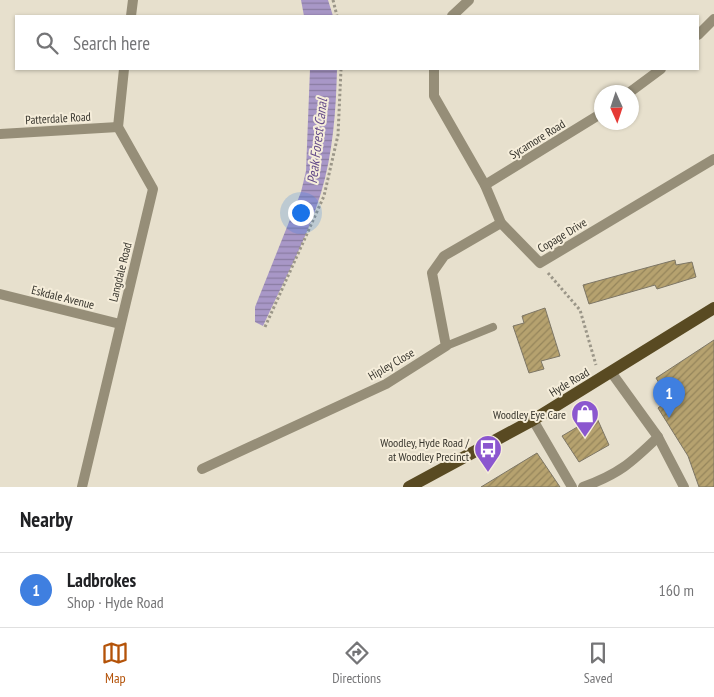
<!DOCTYPE html>
<meta charset="utf-8">
<style>
body{margin:0;font-family:"PT Sans Narrow",sans-serif;background:#f2f2f2;color:#202124}
.compass{position:absolute;left:594px;top:85px;width:45px;height:45px;border-radius:50%;background:#fff;box-shadow:0 1px 4px #0004;rotate:177deg}
.you{position:absolute;left:300px;top:212px;width:18px;height:18px;margin:-12px;border:4px solid #fff;border-radius:50%;background:#1a73e8;box-shadow:0 0 0 8px #1a73e833}
.badge{display:grid;place-items:center;width:32px;height:32px;border-radius:50%;background:#b45309;color:#fff;font-size:16px;font-weight:700}
.pin{position:absolute;translate:-50% -41px;filter:drop-shadow(0 1px 2px #0008)}
.pin::after{content:'';position:absolute;top:26px;width:18px;height:15px;background:inherit;clip-path:polygon(0 0,100% 0,50% 100%)}
.list{margin:0;padding:0;list-style:none}
h2{display:flex;justify-content:space-between;align-items:center;height:65px;margin:0;padding:0 20px;font-size:21px}
h2 small{font-size:16px;font-weight:400;color:#757577}
.list li{display:grid;grid-template-columns:32px 1fr auto;gap:15px;align-items:center;box-sizing:border-box;height:75px;padding:0 20px;border-top:1px solid #e0e0e0}
.list b{display:block;font-size:19px;white-space:nowrap}
.list p{margin:0;font-size:16px;white-space:nowrap;color:#757577}
.list em{font-size:16px;font-style:normal;color:#757577}
.icon{flex:none;width:28px;height:28px;fill:none;stroke:currentColor;stroke-width:2;stroke-linecap:round;stroke-linejoin:round}
.map{position:relative;flex:none;width:714px;height:487px;overflow:hidden}
.search{position:absolute;background:#fff;box-shadow:0 1px 4px #0004;left:15px;right:15px;top:15px;height:55px;display:flex;align-items:center;gap:12px;box-sizing:border-box;padding:0 18px;border-radius:0px;color:#757577;font-size:19px}
.sheet{height:140px;background:#fff}
nav{display:flex;justify-content:space-around;align-items:center;box-sizing:border-box;height:70px;border-top:1px solid #e0e0e0;background:#fff;font-size:14px;color:#757577}
nav a{display:grid;justify-items:center;gap:2px}
nav .on{color:#b45309}
.map>svg:first-child{display:block}
.water{fill:url(#water-rules)}
.building{fill:url(#building-hatch);stroke:#7d7665}
.lines{fill:none;stroke-linecap:round;stroke-linejoin:round}
.path{stroke:#9b9688;stroke-width:3;stroke-dasharray:2.5 2.5;stroke-linecap:butt}
.lane{stroke:#968e78;stroke-width:8}
.street{stroke:#968e78;stroke-width:10}
.primary{stroke:#594a22;stroke-width:12}
.labels{text-anchor:middle;dominant-baseline:central;stroke-width:4;stroke-linejoin:round;paint-order:stroke}
.street-label{font-size:12px;fill:#36342c;stroke:#f5edda}
.poi-label{font-size:12px;fill:#36342c;stroke:#f5edda;text-anchor:end}
.water-label{font-size:14px;font-style:italic;fill:#624988;stroke:#f5edda}
</style>
<div class="map">
<svg width="714" height="487" viewBox="0 0 714 487">
<defs>
<pattern id="water-rules" width="6" height="5" patternUnits="userSpaceOnUse" patternTransform="scale(1.25)"><rect width="6" height="5" fill="#a897c7"/><path d="M0 2.5h6" fill="none" stroke="#8a7ca2"/></pattern>
<pattern id="building-hatch" width="6" height="6" patternUnits="userSpaceOnUse" patternTransform="scale(1.25)"><rect width="6" height="6" fill="#b6a26f"/><path d="M-1 1l2-2M0 6l6-6M5 7l2-2" fill="none" stroke="#95855b"/></pattern>
</defs>
<rect width="100%" height="100%" fill="#e7e0cd"/>
<g class="water">
<path d="M301,0H328L333,16H304Z"/>
<path d="M310,69H337C336,111 333,153 321,193C307,239 283,282 263,326L255,322V307L301,192L306,171Z"/>
</g>
<g class="building">
<path d="M675,260L676,265L692,262L696,277L657,289L655,285L589,304L583,285Z"/>
<path d="M545,308L560,356L541,361L544,369L529,373L513,326L524,323L522,316Z"/>
<path d="M714,340V487H699L688,456L658,408L669,400L656,378Z"/>
<path d="M596,416L609,445L579,462L562,436Z"/>
<path d="M537,453L560,487H481Z"/>
</g>
<g class="lines">
<g class="path">
<path d="M333,0L337,16"/>
<path d="M548,273L580,310L596,365"/>
<path d="M265,327L324,196L338,135L341,69"/>
</g>
<path class="lane" d="M446,346L493,327"/>
<g class="street">
<path d="M131,16L133,0"/>
<path d="M452,16L469,0"/>
<path d="M698,35L714,19"/>
<path d="M434,69V96L485,185L501,223L540,263L714,159"/>
<path d="M630,92L661,69"/>
<path d="M0,134L118,127"/>
<path d="M485,185L602,113"/>
<path d="M0,294L120,324"/>
<path d="M611,372L658,437L684,487"/>
<path d="M533,420L572,487"/>
<path d="M202,469L386,384L446,346L432,273L444,256L501,223"/>
<path d="M82,487L153,189L118,127L124,69"/>
<path d="M583,487C619,474 631,463 658,437"/>
</g>
<path class="primary" d="M409,487L533,420L714,308"/>
</g>
<defs>
<symbol id="shop-pin" viewBox="-11 -11 22 30"><path d="M0 17L-7.5 6A9.5 9.5 0 1 1 7.5 6Z" fill="#8b57cf" stroke="#f5edda"/><path d="M-5-2.5h2.3a2.7 3.5 0 0 1 5.4 0H5L5.5 6h-11ZM-1.5-2.5h3a1.5 2.3 0 0 0-3 0Z" fill="#fff"/></symbol>
<symbol id="bus-pin" viewBox="-11 -11 22 30"><path d="M0 17L-7.5 6A9.5 9.5 0 1 1 7.5 6Z" fill="#8b57cf" stroke="#f5edda"/><path d="M-5-6H5V4H4V6H2V4H-2V6H-4V4H-5ZM-3.5-4V0h7V-4ZM-3.5 1.2v1.5H-2V1.2ZM2 1.2v1.5H3.5V1.2Z" fill="#fff"/></symbol>
</defs>
<g fill-rule="evenodd">
<use href="#shop-pin" x="569" y="398" width="32" height="43"/>
<use href="#bus-pin" x="472" y="433" width="32" height="43"/>
</g>
<g class="labels">
<g class="street-label">
<text transform="translate(58 118) rotate(-3)">Patterdale Road</text>
<text transform="translate(537 139) rotate(-32)">Sycamore Road</text>
<text transform="translate(562 235) rotate(-31)">Copage Drive</text>
<text transform="translate(120 272) rotate(-76)">Langdale Road</text>
<text transform="translate(63 297) rotate(14)">Eskdale Avenue</text>
<text transform="translate(391 364) rotate(-30)">Hipley Close</text>
<text transform="translate(569 382) rotate(-31)">Hyde Road</text>
</g>
<g class="poi-label">
<text x="566" y="414">Woodley Eye Care</text>
<text x="469" y="442">Woodley, Hyde Road /<tspan x="469" dy="14">at Woodley Precinct</tspan></text>
</g>
<g class="water-label">
<text transform="translate(317 141) rotate(-83)">Peak Forest Canal</text>
</g>
</g>
</svg>
<svg class="compass" viewBox="-18 -18 36 36"><path d="M0-13l5 13h-10z" fill="#e53935"/><path d="M0 13l5-13h-10z" fill="#757577"/></svg>
<div class="you"></div>
<div class="pin badge" style="left:669px;top:418px;background:#3f7fe0">1</div>
<div class="search"><svg class="icon" aria-label="search" viewBox="0 0 24 24"><circle cx="10" cy="10" r="6"/><path d="M15 15l6 6"/></svg>Search here</div>
</div>
<section class="sheet">
<h2>Nearby<small></small></h2>
<ul class="list">
<li><span class="badge" style="background:#3f7fe0">1</span><div><b>Ladbrokes</b><p>Shop · Hyde Road</p></div><em>160 m</em></li>
</ul>
</section>
<nav>
<a class="on"><svg class="icon" aria-label="map" viewBox="0 0 24 24"><path d="M3 6l6-2 6 2 6-2v14l-6 2-6-2-6 2zM9 4v14M15 6v14"/></svg>Map</a>
<a><svg class="icon" aria-label="directions" viewBox="0 0 24 24"><path d="M12 3l9 9-9 9-9-9zM9 14v-3h6M13 9l2 2-2 2"/></svg>Directions</a>
<a><svg class="icon" aria-label="saved" viewBox="0 0 24 24"><path d="M7 4h10v16l-5-4-5 4z"/></svg>Saved</a>
</nav>
